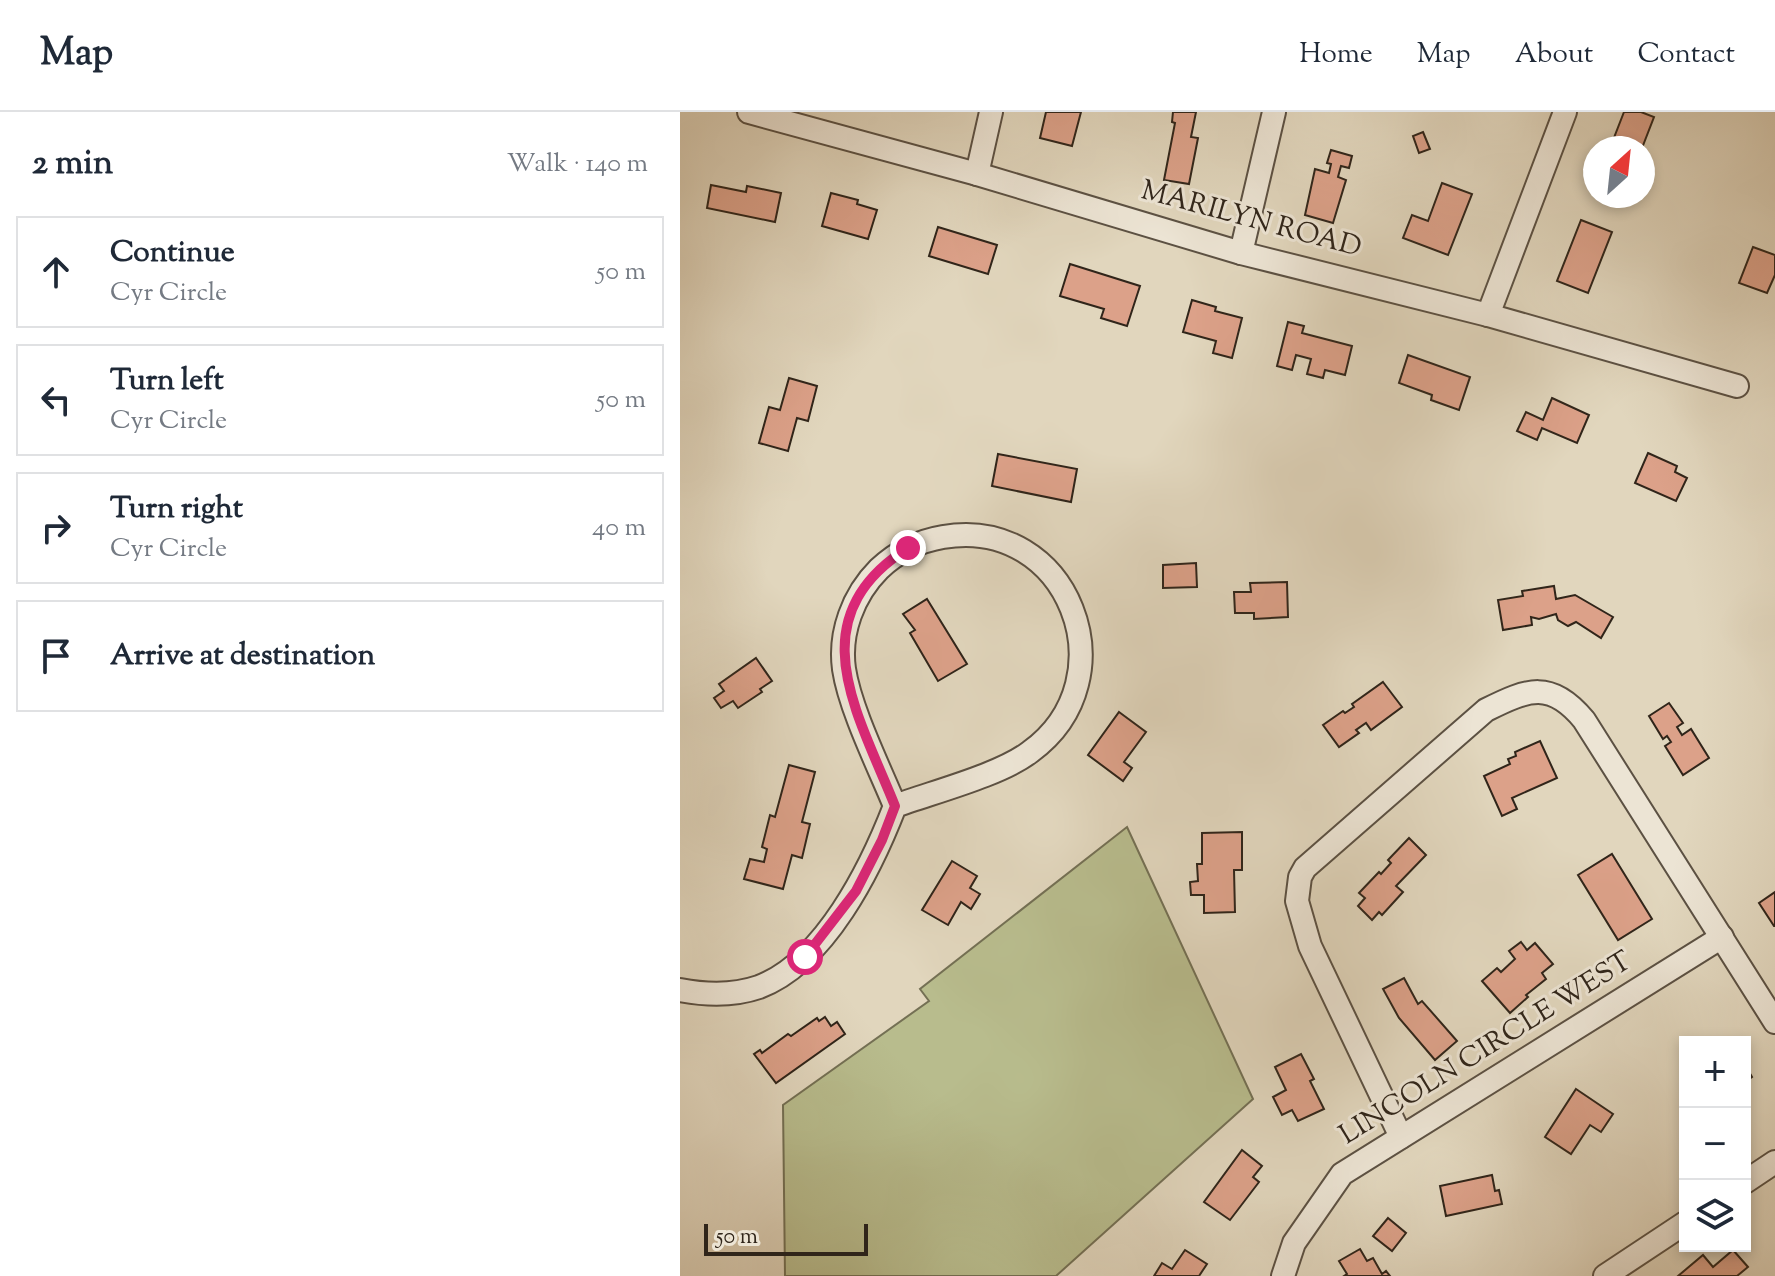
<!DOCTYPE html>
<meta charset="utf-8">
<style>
body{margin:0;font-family:"Sorts Mill Goudy",serif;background:#f6f6f7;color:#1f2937}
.controls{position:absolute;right:24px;bottom:24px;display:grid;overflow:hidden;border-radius:0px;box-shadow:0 4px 12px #0003}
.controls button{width:72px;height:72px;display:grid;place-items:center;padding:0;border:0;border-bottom:2px solid #e0e1e3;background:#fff;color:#1f2937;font:40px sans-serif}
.compass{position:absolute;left:903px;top:24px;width:72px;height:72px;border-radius:50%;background:#fff;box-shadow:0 4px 12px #0003;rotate:27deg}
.scale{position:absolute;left:24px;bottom:20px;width:164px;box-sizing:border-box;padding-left:8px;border:4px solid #30251a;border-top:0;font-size:22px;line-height:28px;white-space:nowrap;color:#30251a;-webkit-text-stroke:6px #ece4d4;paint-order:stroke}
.stop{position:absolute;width:24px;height:24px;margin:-18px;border:6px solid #db2777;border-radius:50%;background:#fff}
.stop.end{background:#db2777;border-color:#fff;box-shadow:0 2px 8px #0008}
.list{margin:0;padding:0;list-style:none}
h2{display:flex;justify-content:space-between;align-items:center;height:104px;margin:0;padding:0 32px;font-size:34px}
h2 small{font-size:26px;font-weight:400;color:#747a83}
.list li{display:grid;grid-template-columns:52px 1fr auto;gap:24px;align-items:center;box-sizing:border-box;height:112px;margin:0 16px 16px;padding:0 16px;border:2px solid #e0e1e3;border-radius:0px}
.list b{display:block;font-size:30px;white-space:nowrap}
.list p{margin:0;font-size:26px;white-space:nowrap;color:#747a83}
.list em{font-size:26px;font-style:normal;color:#747a83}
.icon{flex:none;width:44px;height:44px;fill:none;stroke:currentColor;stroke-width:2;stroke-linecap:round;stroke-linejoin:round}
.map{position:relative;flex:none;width:1095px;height:1164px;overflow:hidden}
header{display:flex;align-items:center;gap:48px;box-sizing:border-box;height:112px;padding:0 40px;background:#fff;border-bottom:2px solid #e0e1e3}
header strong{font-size:38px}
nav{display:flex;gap:44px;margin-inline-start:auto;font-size:28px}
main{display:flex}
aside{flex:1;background:#fff}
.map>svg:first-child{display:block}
.green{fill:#b8bc8d;stroke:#747054;stroke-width:2}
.building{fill:#dca189;stroke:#30251a;stroke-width:2}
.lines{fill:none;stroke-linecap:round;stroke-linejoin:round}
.minor-casing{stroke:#5c5143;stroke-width:26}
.minor{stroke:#ece4d4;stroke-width:22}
.route{stroke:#db2777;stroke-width:10}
.labels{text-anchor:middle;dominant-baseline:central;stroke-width:6;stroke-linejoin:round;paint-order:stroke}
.street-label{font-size:28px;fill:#30251a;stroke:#ece4d4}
</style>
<header>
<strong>Map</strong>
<nav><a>Home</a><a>Map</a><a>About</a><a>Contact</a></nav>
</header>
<main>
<aside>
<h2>2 min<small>Walk · 140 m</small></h2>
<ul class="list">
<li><svg class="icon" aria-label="ahead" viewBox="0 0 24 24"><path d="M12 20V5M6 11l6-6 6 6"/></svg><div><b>Continue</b><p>Cyr Circle</p></div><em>50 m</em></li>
<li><svg class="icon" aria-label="left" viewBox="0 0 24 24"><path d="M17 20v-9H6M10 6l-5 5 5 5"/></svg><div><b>Turn left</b><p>Cyr Circle</p></div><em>50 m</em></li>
<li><svg class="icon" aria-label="right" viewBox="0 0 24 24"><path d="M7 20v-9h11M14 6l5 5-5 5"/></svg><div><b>Turn right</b><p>Cyr Circle</p></div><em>40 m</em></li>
<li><svg class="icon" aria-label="arrive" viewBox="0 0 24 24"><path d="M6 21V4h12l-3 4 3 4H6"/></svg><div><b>Arrive at destination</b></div></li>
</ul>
</aside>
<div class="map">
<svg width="1095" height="1164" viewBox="0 0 1095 1164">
<rect width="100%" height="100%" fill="#e1d6bd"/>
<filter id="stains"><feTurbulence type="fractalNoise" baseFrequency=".0025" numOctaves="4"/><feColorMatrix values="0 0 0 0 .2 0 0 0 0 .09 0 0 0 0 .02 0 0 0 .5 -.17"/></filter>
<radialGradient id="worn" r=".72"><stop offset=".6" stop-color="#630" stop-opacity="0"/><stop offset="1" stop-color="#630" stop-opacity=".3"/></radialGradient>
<path class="green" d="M447,715L573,987L376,1164H105L103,993L249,889L240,877Z"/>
<g class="building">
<path d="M366,0H401L392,34L360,26Z"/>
<path d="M493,0H516L511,25L518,26L509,72L484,68L495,11L492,10Z"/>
<path d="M944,0H961L974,5L962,36H930Z"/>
<path d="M743,20L750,37L739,41L733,24Z"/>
<path d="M651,38L672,44L669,56L661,54L658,65L666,68L653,111L625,103L635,57L649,61L651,52L647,51Z"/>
<path d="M762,71L792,82L768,143L723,126L732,103L748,109Z"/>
<path d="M31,73L66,80L67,74L101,81L95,110L27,96Z"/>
<path d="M151,81L178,88L177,92L197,98L188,127L142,114Z"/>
<path d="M901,108L932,120L908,181L877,169Z"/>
<path d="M258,115L317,133L308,162L249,144Z"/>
<path d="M1073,135L1095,143V163L1087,181L1059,171Z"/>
<path d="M390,152L460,174L447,214L421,206L424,197L380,184Z"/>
<path d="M512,188L536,195L535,199L562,206L552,246L533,241L536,229L503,220Z"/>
<path d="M608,210L624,214L622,221L672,234L665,263L645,258L643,266L627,262L631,247L616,243L612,258L597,254Z"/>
<path d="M728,243L790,265L779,298L751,288L752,283L719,271Z"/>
<path d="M109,266L137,274L128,309L117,306L108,339L79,331L89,295L100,298Z"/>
<path d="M872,286L909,303L897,331L862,316L857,328L837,319L846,300L863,308Z"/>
<path d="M968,341L997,354L995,360L1007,366L996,389L955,371Z"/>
<path d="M318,342L397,357L391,390L312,374Z"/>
<path d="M516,451L517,475L483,476V453Z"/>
<path d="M607,470L608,505L574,507V501H555L554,480H571L570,471Z"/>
<path d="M874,474L876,487L895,483L933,505L921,526L896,510L888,514L878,508L876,502L859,507L851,505L852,513L823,518L818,488L843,484L842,479Z"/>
<path d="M247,487L287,552L258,569L230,521L235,518L223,502Z"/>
<path d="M76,546L92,569L80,577L82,580L58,596L53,589L41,596L34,586L44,579L39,572Z"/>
<path d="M703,570L722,595L691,618L686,611L676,618L679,621L659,635L643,613L663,599L665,601L674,595L672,592Z"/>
<path d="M989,591L1003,611L997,615L1002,623L1011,617L1029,646L1003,663L985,634L991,630L987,624L983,627L969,604Z"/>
<path d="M439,600L466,620L444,650L452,656L443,669L408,643Z"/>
<path d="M860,629L877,666L832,686L837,697L822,704L804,664L830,652L828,647L836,644L835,640Z"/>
<path d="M109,653L135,660L122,710L130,712L122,746L112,743L103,777L64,767L70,747L84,750L87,737L82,735L90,703L95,705Z"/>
<path d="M562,720V758H554L555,800L524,801V783H511L510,770L518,769L517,752H522V721Z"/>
<path d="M729,726L746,743L716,774L723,780L702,803L699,800L692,808L678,794L685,786L679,781L699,760L701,762L711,751L708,748Z"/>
<path d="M932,742L972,807L938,828L898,763Z"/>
<path d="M272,749L297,764L290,776L300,782L291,797L281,790L268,813L242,798Z"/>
<path d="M1095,780V814H1094L1079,791Z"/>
<path d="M841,830L847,838L855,831L873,852L862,861L866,867L846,883L848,885L830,901L802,869L817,856L821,860L835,847L829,839Z"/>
<path d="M724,866L738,892L742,889L777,929L755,948L719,906L703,877Z"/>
<path d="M145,905L151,914L157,910L165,922L96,971L74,942L80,938L82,941L108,922L111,924L137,906L139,909Z"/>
<path d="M621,942L634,967L630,969L644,997L618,1009L612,998L602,1003L593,985L606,978L595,955Z"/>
<path d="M1065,953L1072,965L1065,970Z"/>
<path d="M896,977L933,1002L921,1020L910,1013L891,1042L865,1025Z"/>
<path d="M562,1038L582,1054L573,1065L579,1070L550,1108L524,1090Z"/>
<path d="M812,1063L815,1079L819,1078L822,1092L766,1104L760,1074Z"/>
<path d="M708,1106L726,1121L712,1139L693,1124Z"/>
<path d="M680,1137L687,1149L693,1146L702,1162L706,1159L710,1164H664L667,1162L659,1149Z"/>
<path d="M505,1138L527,1152L519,1164H474L482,1151L492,1157Z"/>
<path d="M1053,1138L1068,1155L1057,1164H998L1023,1143L1033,1155Z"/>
</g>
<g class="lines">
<defs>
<g id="minor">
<path d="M69,0L297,62L561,141L808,203L1057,274"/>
<path d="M297,62L311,0"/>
<path d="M561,141L594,0"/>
<path d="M808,203L885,0"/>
<path d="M0,878C26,883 53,884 79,875C145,850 191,756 215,694C199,655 170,597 164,557C159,521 173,483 199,457C217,440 239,429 263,425C388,403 452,566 350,640C320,663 253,680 215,694"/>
<path d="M721,1025L630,834L617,789L620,765L625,756L806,598C848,577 871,568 904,608L1095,910"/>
<path d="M1065,1070L1095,1050"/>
<path d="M603,1164L614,1131L662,1062L1042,825"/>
<path d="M925,1164L1005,1111"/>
</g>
</defs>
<use href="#minor" class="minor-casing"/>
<use href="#minor" class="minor"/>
</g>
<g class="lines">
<path class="route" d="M125,845L176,779L202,728L215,694C178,601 117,506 228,436"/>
</g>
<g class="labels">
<g class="street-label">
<text transform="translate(571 108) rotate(15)">MARILYN ROAD</text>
<text transform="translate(806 937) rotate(-32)">LINCOLN CIRCLE WEST</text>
</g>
</g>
<rect width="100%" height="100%" filter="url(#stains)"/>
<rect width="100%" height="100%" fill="url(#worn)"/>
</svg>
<div class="controls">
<button>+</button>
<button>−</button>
<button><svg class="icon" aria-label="layers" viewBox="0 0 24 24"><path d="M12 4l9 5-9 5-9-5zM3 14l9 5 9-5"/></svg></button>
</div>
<svg class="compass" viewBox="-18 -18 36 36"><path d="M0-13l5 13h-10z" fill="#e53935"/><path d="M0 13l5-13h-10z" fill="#747a83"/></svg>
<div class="scale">50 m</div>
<div class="stop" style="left:125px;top:845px"></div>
<div class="stop end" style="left:228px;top:436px"></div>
</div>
</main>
